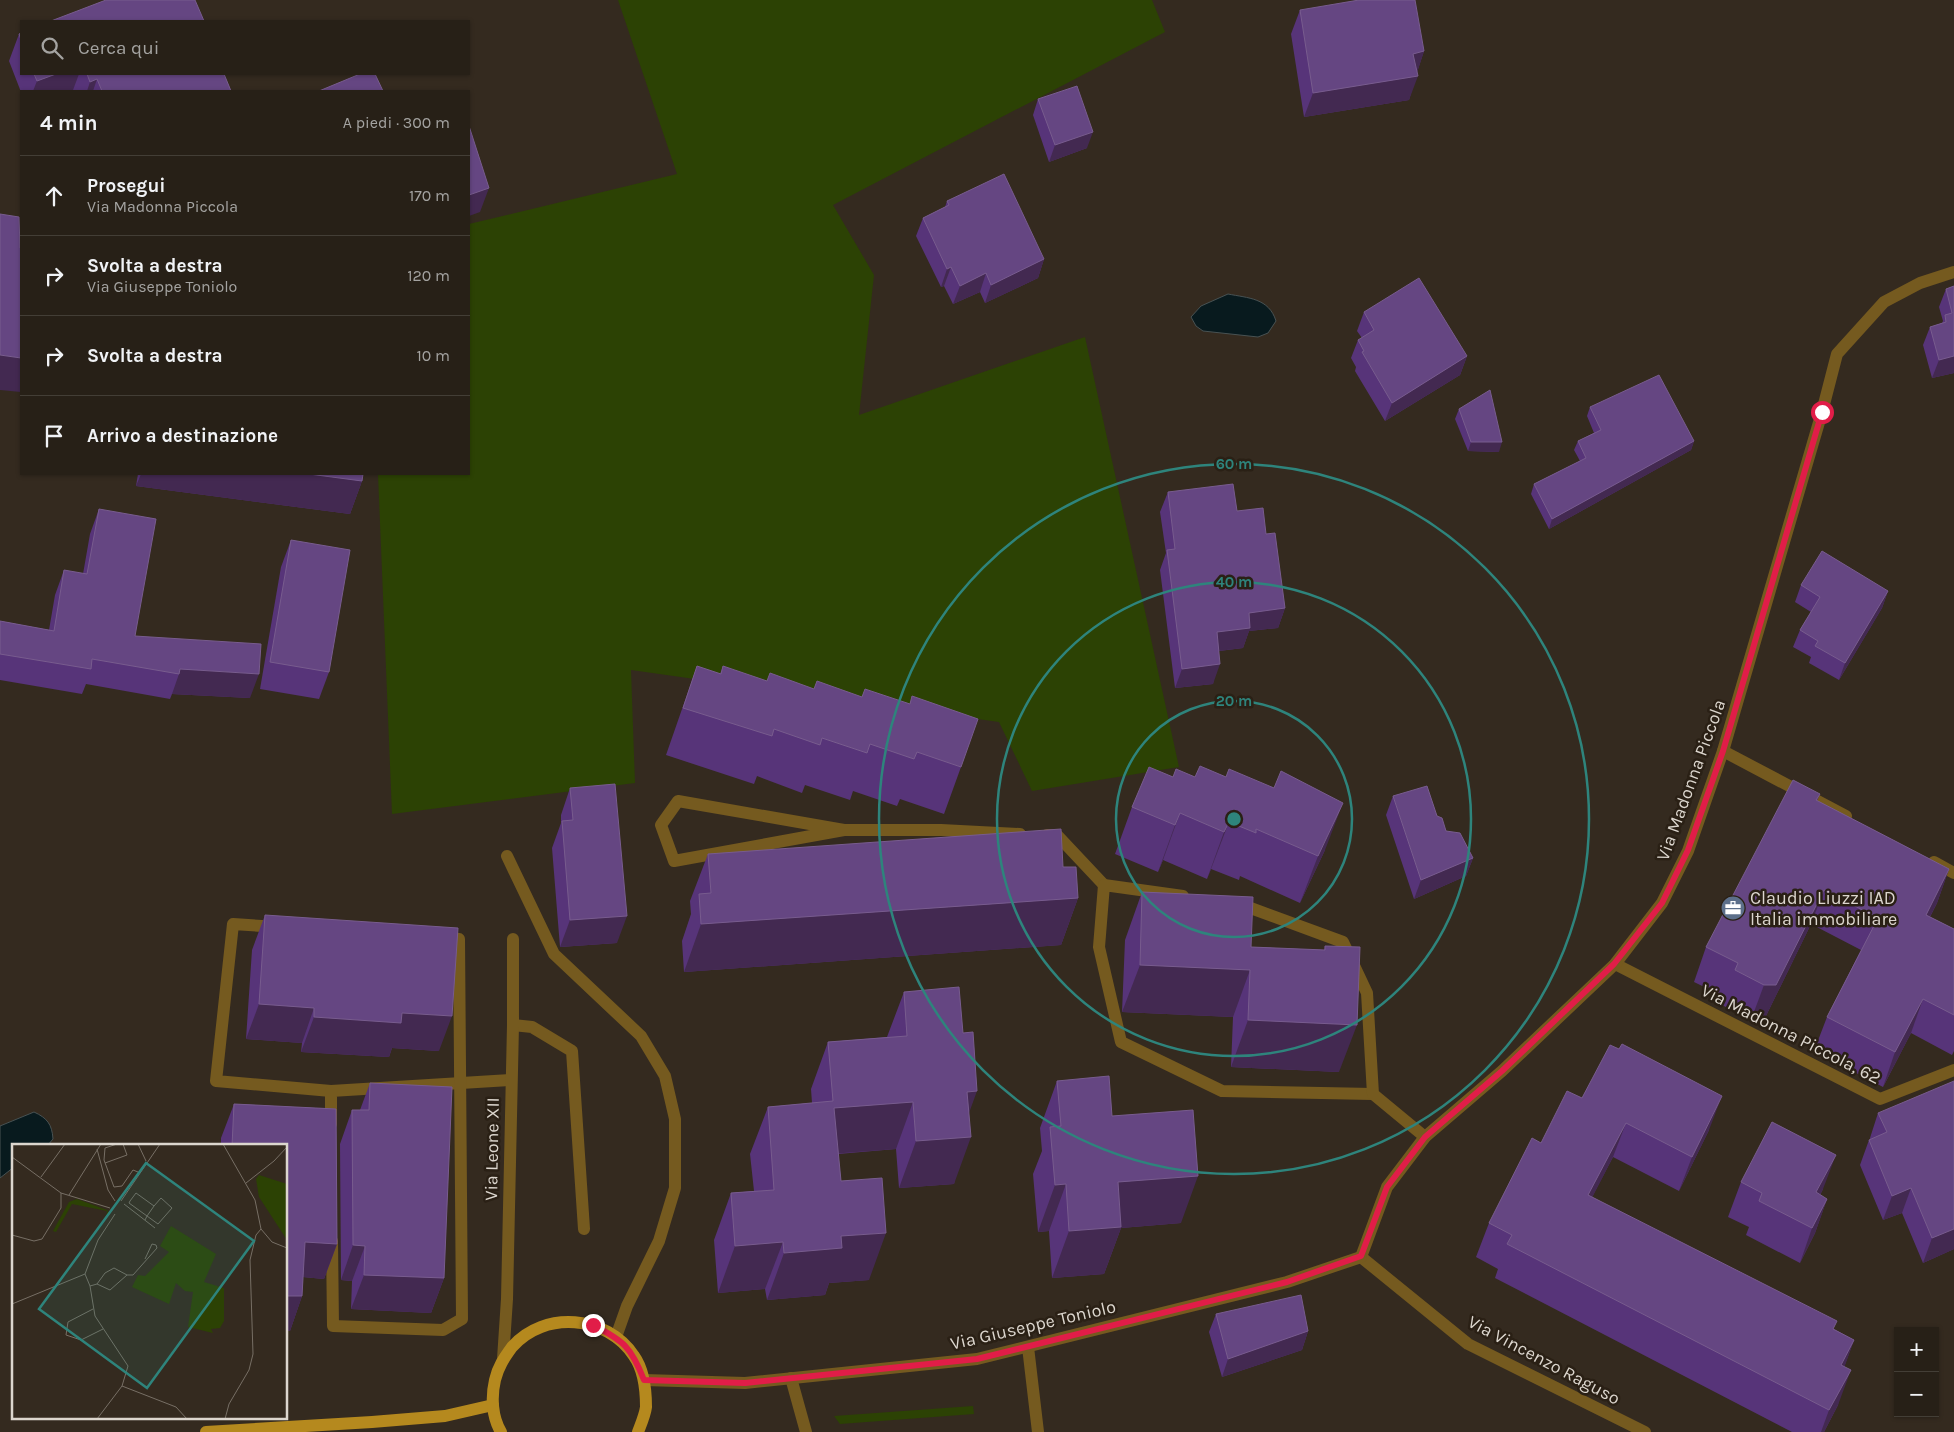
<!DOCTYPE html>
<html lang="it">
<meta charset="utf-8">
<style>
body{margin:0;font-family:Karla,sans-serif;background:#2f2820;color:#f1f3f6}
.controls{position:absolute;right:15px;bottom:15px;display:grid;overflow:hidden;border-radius:0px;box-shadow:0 1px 4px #0004}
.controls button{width:45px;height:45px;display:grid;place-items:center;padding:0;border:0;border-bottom:1px solid #433e36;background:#272017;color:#f1f3f6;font:25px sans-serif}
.stop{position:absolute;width:15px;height:15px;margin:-11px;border:4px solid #e11d48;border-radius:50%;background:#fff}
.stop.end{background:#e11d48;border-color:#fff;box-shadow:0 1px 5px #0008}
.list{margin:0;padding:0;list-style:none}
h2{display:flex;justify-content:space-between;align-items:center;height:65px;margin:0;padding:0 20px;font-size:21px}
h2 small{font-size:16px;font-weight:400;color:#a4a3a1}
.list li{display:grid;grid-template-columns:32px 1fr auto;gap:15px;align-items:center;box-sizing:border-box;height:80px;padding:0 20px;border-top:1px solid #433e36}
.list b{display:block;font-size:19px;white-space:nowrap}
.list p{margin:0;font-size:16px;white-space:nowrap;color:#a4a3a1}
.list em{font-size:16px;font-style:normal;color:#a4a3a1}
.icon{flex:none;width:28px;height:28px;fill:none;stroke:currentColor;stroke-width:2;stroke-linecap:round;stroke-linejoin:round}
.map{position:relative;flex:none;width:1954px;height:1432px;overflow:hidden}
.search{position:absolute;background:#272017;box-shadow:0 1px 4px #0004;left:20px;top:20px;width:450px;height:55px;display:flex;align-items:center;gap:12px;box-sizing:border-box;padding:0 18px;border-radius:0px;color:#a4a3a1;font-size:19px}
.panel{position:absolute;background:#272017;box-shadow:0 1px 4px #0004;left:20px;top:90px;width:450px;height:385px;border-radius:0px}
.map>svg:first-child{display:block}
.green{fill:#2c4204}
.water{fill:#081a1e;stroke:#485253}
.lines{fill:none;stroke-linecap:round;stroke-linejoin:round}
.minor{stroke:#755a1f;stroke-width:12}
.major{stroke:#b5891e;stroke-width:12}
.wall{fill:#573479}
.shaded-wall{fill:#432951}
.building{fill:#654682;stroke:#785c8e}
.route{stroke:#e11d48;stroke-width:6}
.ring{fill:none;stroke:#2e847c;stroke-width:2.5}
.labels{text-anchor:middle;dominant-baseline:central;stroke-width:5;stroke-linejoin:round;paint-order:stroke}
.street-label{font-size:18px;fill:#dcd6ce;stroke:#2a2015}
.poi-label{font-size:18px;fill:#dcd6ce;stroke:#2a2015;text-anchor:start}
.inset-road{fill:none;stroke:#776f65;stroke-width:1}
.view{fill:#2e847c;fill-opacity:0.15;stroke:#2e847c;stroke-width:2.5}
.inset-edge{fill:none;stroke:#dcd6ce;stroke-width:2.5}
.centre{fill:#2e847c;stroke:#2a2015;stroke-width:2.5}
.ring-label{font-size:15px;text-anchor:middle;font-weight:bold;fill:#2e847c;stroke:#2a2015;stroke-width:5;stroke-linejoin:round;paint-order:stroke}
</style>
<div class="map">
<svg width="1954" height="1432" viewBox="0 0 1954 1432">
<rect width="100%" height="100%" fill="#342a1f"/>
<g class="green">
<path d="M618,0H1152L1165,32L833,205L874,275L859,415L1085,337L1179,767L1032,791L999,722L631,670L635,783L392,814L378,474H469V224L677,174Z"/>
<path d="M973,1406L974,1414L840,1424L834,1416Z"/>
</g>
<g class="water">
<path d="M1228,294C1248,298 1269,298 1276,321L1268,333L1258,337L1203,331L1196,326L1191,317L1201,306Z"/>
<path d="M34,1112C47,1118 52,1124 53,1139L47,1146H14V1167L0,1178V1126Z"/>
</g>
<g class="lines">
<g class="minor">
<path d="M1723,751L1846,816"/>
<path d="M844,830L674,861L661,825L678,801L844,830H941L1020,834"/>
<path d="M1047,835H1057L1104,885"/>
<path d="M507,856L554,954L641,1036L665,1076L675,1119V1188L659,1241L627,1306L616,1337"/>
<path d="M1934,862L1954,873"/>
<path d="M1183,896L1104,885L1099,947L1121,1042L1222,1091L1373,1094"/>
<path d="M1237,903L1343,942L1367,993L1373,1094L1425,1137"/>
<path d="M278,927L233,924L216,1081L331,1091"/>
<path d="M1615,964L1880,1099L1954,1070"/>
<path d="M513,1025L532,1027L572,1051L584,1229"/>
<path d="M331,1124V1091L511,1080"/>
<path d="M332,1241L333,1326L443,1330L462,1319L459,939L440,937"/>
<path d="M1361,1257L1387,1187L1425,1137L1502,1071L1615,964L1662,903L1688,851L1723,751L1822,412L1837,354L1884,302L1920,283L1954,272"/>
<path d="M1361,1257L1468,1344L1645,1432"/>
<path d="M1028,1347L1038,1432"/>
<path d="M503,1359L507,1299L513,1025V939"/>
<path d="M791,1378L806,1432"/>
<path d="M644,1380L745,1383L977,1359L1287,1282L1361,1257"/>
</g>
<g class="major">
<path d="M206,1432L372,1422L445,1416L493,1405"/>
<path d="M501,1432C492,1417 491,1397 495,1380C498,1367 504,1358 512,1347C544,1310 607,1315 634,1356C644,1370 646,1390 646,1407C645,1415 641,1424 638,1432"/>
</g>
</g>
<g class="wall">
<path d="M1300,10L1424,51L1417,72L1409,100L1304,117L1291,34Z"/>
<path d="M21,33V74H224L231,91H73V90L71,91H21V92L9,61L19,34Z"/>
<path d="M1038,99L1087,148L1049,162L1033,115Z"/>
<path d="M947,201L1044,259L1038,278L985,303L980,292L953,304L944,286L941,287L916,236L923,218L945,207Z"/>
<path d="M1954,286V373L1932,378L1923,345L1930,327L1942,323L1943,321L1939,307L1946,289Z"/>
<path d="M1364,312L1467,356L1460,375L1385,421L1355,371L1356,367L1351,358L1358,340L1362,338L1357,331Z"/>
<path d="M1590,407L1694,441L1691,450L1549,529L1531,494L1534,484L1580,461L1574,450L1578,441L1594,433L1587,416Z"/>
<path d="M1459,409L1499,452L1468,451L1455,419Z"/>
<path d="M138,474H363L362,481L350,514L136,486Z"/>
<path d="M1168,492L1237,511L1266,534L1285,608L1278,628L1249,631L1243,648L1219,651L1213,684L1175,688L1160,570L1166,553L1160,512Z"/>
<path d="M99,509L135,636L250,698L172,694L170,699L86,684L82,694L0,680V621L49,630L55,595L64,570L83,574L90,534Z"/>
<path d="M291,540L329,672L319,699L260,689L281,567Z"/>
<path d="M1801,585L1888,591L1882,608L1839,680L1809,663L1811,657L1793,647L1800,630L1811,612L1795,602Z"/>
<path d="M697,666L720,674L723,666L961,767L944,814L900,799L897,806L853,791L850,800L805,785L802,793L757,776L754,784L666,755Z"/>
<path d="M1173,777L1325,850L1300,903L1240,876L1239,880L1211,869L1207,879L1163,860L1158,872L1115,854L1132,807Z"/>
<path d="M570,788L617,943L560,947L552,848L561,823V815Z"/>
<path d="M1820,794L1817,801L1949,869L1937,903L1930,917L1954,929V1051L1952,1055L1911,1033L1883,1087L1814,1051L1827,1017L1861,950L1811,924L1764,1020H1751L1722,1005L1725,997L1694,982L1706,947Z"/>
<path d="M1393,796L1437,816L1446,831L1473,858L1466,876L1414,899L1386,815Z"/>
<path d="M708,854L1063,867L1078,898L1061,945L684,972L682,941L691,914L690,901Z"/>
<path d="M1142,892L1251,947L1324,950L1325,946L1339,1072L1231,1067L1233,1017L1122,1012L1125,940Z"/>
<path d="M265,915L439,1051L392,1048L389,1057L301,1052L302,1043L246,1039L252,950Z"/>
<path d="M904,992L969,1113L954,1184L899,1188L896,1149L838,1154L841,1181L869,1280L829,1283L825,1295L767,1300L765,1289L718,1293L714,1240L731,1193L754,1191L750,1154L768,1107L812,1103L811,1089L828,1042L887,1037Z"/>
<path d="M1057,1081L1112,1116L1181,1223L1121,1228L1104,1274L1052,1278L1049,1231L1038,1232L1033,1174L1042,1151L1040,1128Z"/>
<path d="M370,1083L444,1278L431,1313L351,1309L352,1281L341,1280L340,1144L352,1110H360Z"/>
<path d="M1582,1098L1709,1130L1679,1191L1613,1157L1592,1197L1854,1340L1844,1367L1838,1405L1824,1432H1792L1495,1278L1498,1269L1476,1257L1489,1223L1541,1143Z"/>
<path d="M234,1104L336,1109L337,1244L324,1279L303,1277L302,1296L290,1331H286V1146H221V1138Z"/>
<path d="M1878,1113L1954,1249L1923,1263L1902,1213L1883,1220L1860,1165L1869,1140H1870V1138Z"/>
<path d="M1741,1182L1823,1189L1820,1195L1827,1199L1815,1233L1800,1263L1746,1235L1749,1227L1728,1217Z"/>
<path d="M1216,1314L1308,1331L1302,1350L1222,1377L1209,1332Z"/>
</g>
<g class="shaded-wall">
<path d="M1424,51L1416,76L1413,54Z"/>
<path d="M56,74H79L73,90L71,91H33L37,81Z"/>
<path d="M1418,76L1409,100L1304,117L1313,93Z"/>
<path d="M97,79L93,91H87L90,82Z"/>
<path d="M1093,132L1087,148L1049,162L1055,145Z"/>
<path d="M489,188L480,212L469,216V195Z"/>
<path d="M1044,259L1038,278L985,303L991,285Z"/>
<path d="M951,267L944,286L941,287L947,269Z"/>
<path d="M986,273L980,292L953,304L960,286Z"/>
<path d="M0,355L21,358V392L0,390Z"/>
<path d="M1467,356L1460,375L1385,421L1392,403Z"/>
<path d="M1954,356V373L1932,378L1939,360Z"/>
<path d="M1694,441L1691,450L1549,529L1552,519Z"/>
<path d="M1471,442H1502L1499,452L1468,451Z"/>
<path d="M141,474H309L362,481L350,514L136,486Z"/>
<path d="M1888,591L1882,608L1839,680L1845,663Z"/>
<path d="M1285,608L1278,628L1249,631L1243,648L1210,652L1217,632L1249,613Z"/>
<path d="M1220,664L1213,684L1175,688L1182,669Z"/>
<path d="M180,669L259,674L250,698L172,694L179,674Z"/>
<path d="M1343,803L1325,850L1300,903L1318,856Z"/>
<path d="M1180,813L1163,860L1158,872L1175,825Z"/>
<path d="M1229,822L1211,869L1207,879L1224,832Z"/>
<path d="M1473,858L1466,876L1414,899L1421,880Z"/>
<path d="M1949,869L1937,903L1913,949L1926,915Z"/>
<path d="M1824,890L1811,924L1764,1020H1751L1764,985Z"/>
<path d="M1078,898L1061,945L684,972L701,924Z"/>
<path d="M627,916L617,943L560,947L570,920Z"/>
<path d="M1140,965L1250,970L1233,1017L1122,1012Z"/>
<path d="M1923,999L1911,1033L1883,1087L1895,1052Z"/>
<path d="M259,1004L314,1008L302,1043L246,1039Z"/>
<path d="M402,1013L452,1016L439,1051L392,1048L389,1057L301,1052L314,1017Z"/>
<path d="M1248,1020L1357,1025L1339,1072L1231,1067Z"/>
<path d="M977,1091L960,1138L971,1137L954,1184L899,1188L916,1141L967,1092Z"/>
<path d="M1722,1096L1709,1130L1679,1191L1692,1157Z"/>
<path d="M913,1102L896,1149L817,1155L834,1108Z"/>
<path d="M1626,1123L1613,1157L1576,1229L1588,1195Z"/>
<path d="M1836,1155L1823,1189L1805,1224L1816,1192Z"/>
<path d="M1198,1176L1181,1223L1121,1228L1104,1274L1052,1278L1069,1231L1118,1182Z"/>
<path d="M1066,1184L1049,1231L1038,1232L1055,1185Z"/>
<path d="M1911,1188L1902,1213L1883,1220L1892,1196Z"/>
<path d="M1827,1199L1815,1233L1800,1263L1812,1228Z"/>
<path d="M1954,1229V1249L1923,1263L1932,1238Z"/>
<path d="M886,1233L869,1280L829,1283L825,1295L767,1300L784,1253L841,1236Z"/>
<path d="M305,1242L337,1244L324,1279L292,1276Z"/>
<path d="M783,1242L765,1289L718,1293L735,1246Z"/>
<path d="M353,1245L365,1246L352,1281L341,1280Z"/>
<path d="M364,1275L444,1278L431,1313L351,1309Z"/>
<path d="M286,1296H302L290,1331H286Z"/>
<path d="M1308,1331L1302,1350L1222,1377L1228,1359Z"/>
<path d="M1854,1340L1842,1374L1841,1365Z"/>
<path d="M1851,1370L1838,1405L1824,1432H1821L1829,1410Z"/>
</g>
<g class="building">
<path d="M106,0H195L204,21H51Z"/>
<path d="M1359,0H1415L1424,51L1413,54L1418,76L1313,93L1300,10Z"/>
<path d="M21,33V40L19,34Z"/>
<path d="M34,74H56L37,81Z"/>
<path d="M87,74H224L231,91H102L97,79L90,82Z"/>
<path d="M360,74H375L383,91H319Z"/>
<path d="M1077,86L1093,132L1055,145L1038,99Z"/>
<path d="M469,126L489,188L469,195Z"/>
<path d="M1004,174L1044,259L991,285L986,273L960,286L951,267L947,269L923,218L949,205L947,201Z"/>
<path d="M0,214L19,217L20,248H21V358L0,355Z"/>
<path d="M1419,278L1467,356L1392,403L1362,352L1364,351L1358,340L1374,330L1364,312Z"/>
<path d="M1954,286V356L1939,360L1930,327L1946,322L1945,315L1952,313L1946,289Z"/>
<path d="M1659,375L1694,441L1552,519L1534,484L1586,458L1578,441L1601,430L1590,407Z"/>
<path d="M1490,390L1502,442H1471L1459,409Z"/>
<path d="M309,474H363L362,481Z"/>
<path d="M1233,484L1237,511L1263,508L1266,534L1275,533L1285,608L1249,613L1250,628L1217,632L1220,664L1182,669L1167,550L1175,549L1168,492Z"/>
<path d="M99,509L156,519L135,636L261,644L259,674L180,669L179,674L92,659L91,669L0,654V621L54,631L64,570L87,574Z"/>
<path d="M291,540L350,550L329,672L270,662Z"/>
<path d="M1822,551L1888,591L1845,663L1815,646L1818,641L1800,630L1820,597L1801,585Z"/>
<path d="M697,666L721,674L723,666L767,681L770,673L814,689L817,681L862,697L865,689L910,704L912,696L978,719L961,767L917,752L914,759L870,744L867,753L822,738L820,745L774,729L772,736L683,708Z"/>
<path d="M1200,766L1226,777L1229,769L1274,788L1281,771L1343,803L1318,856L1256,829V833L1229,822L1224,832L1180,813L1175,825L1132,807L1149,767L1173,777L1176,769L1195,777Z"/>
<path d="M1793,780L1820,794L1816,800L1949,869L1926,915L1954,929V1015L1923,999L1895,1052L1827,1017L1878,918L1824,890L1776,985H1764L1735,970L1738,963L1706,947Z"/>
<path d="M615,784L627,916L570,920L562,821L573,820L570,788Z"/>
<path d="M1427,786L1437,816L1442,818L1446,831L1460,833L1473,858L1421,880L1393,796Z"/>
<path d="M1061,829L1063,867H1076L1078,898L701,924L699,894L711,893L708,854Z"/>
<path d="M1142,892L1253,897L1251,947L1325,950V946L1360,947L1357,1025L1248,1020L1250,970L1140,965Z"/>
<path d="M265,915L458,928L452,1016L402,1013L401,1023L314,1017V1008L259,1004Z"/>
<path d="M959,987L963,1033L973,1032L977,1091L967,1092L971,1137L916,1141L913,1102L834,1108L841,1181L882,1178L886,1233L841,1236L842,1248L784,1253L783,1242L735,1246L731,1193L774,1190L768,1107L833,1101L828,1042L907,1036L904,992Z"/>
<path d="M1622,1044L1722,1096L1692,1157L1626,1123L1588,1195L1837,1321L1833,1329L1854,1340L1841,1365L1851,1370L1829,1410L1507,1244L1512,1235L1489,1223L1532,1138L1541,1143L1567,1091L1582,1098L1610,1045L1619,1049Z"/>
<path d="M1109,1076L1112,1116L1193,1110L1198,1176L1118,1182L1121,1227L1069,1231L1066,1184L1055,1185L1050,1127L1061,1126L1057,1081Z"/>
<path d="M1954,1081V1229L1932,1238L1911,1188L1892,1196L1869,1140L1887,1132L1878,1113Z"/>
<path d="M370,1083L452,1087L444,1278L364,1275L365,1246L353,1245L352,1110H369Z"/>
<path d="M234,1104L336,1109L337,1244L305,1242L302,1296H286V1146H232Z"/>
<path d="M1772,1122L1836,1155L1816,1192L1827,1199L1812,1228L1759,1201L1762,1193L1741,1182Z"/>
<path d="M1301,1295L1308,1331L1228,1359L1216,1314Z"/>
</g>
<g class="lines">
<path class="route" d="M593,1325C624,1341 631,1347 644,1380L745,1383L977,1359L1287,1282L1361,1256L1387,1187L1425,1137L1502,1071L1614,964L1662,903L1688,850L1723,751L1822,412"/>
</g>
<g class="ring">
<circle cx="1234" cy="819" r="118"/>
<circle cx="1234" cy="819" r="237"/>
<circle cx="1234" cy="819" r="355"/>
</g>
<defs>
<symbol id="office-disc" viewBox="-11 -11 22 22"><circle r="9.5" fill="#5c6f8a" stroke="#2a2015"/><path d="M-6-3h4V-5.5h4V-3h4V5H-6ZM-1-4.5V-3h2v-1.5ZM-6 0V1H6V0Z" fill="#fff"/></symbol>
</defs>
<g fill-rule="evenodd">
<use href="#office-disc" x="1719" y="894" width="28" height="28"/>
</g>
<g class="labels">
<g class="street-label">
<text transform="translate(1691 780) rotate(-70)">Via Madonna Piccola</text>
<text transform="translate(1791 1034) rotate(27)">Via Madonna Piccola, 62</text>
<text transform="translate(492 1149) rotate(-89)">Via Leone XII</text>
<text transform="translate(1033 1325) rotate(-13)">Via Giuseppe Toniolo</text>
<text transform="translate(1544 1360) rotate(28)">Via Vincenzo Raguso</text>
</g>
<g class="poi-label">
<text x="1750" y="898">Claudio Liuzzi IAD<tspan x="1750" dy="21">Italia immobiliare</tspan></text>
</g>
</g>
<g transform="translate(12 1144)">
<rect width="275" height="275" fill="#342a1f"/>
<path d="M247,31L275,40V96L247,53L244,35ZM65,55L95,66L97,69L94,75L95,67L60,60L44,88L41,87L57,58ZM159,82L204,110L192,138L212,144V177L208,184L199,185L201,189L176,183L181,148L173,147L164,139L157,160L120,143L126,131L133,132L157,108L148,102Z" fill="#2c4204"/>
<path class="inset-road" d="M105,0L93,4L92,16L102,43L110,42L121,26L126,28M126,0L134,17M211,0L243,56L249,85L260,98L275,104M85,5L96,46L103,57M0,13L49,49L98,64M93,19L115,11L111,0M29,33L53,0M234,39L262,17L275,3M57,51L89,0M109,57L148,0M112,60L143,84M133,76L135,72L142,62L124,49L118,57L117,59L135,72L146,80L160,64L149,54L142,62M0,91L22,97L30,95L49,64V49M73,130L78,142L83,172L116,222L110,242L85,275M73,130L86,96L103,70M115,131H121L145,104L144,101L140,100L133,115M78,142L85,140L98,146L115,131L102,124L93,129L85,140M0,160L73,130M81,165L56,178L54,191L69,196L91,185M110,242L164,263L175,275M213,275L217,260L237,226L241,210L238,116L244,91L249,85"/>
<path class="view" d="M134,19L242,97L135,244L27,165Z"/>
<rect width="275" height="275" class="inset-edge"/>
</g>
<circle cx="1234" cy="819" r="8" class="centre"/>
<g class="ring-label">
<text x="1234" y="469">60 m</text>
<text x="1234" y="587">40 m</text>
<text x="1234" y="706">20 m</text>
</g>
</svg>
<div class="controls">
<button>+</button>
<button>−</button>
</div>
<div class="stop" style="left:1822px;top:412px"></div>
<div class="stop end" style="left:593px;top:1325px"></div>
<div class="search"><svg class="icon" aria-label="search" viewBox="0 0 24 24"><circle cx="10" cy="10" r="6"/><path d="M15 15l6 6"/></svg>Cerca qui</div>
<section class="panel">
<h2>4 min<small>A piedi · 300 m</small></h2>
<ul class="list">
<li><svg class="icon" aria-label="ahead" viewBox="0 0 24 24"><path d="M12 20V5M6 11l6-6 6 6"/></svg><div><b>Prosegui</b><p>Via Madonna Piccola</p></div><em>170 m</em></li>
<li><svg class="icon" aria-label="right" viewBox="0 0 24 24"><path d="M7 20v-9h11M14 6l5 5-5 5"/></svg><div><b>Svolta a destra</b><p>Via Giuseppe Toniolo</p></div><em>120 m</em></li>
<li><svg class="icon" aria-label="right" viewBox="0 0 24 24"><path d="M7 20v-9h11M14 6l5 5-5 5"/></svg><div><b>Svolta a destra</b></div><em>10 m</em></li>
<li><svg class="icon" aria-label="arrive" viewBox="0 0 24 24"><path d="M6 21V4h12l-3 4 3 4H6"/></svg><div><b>Arrivo a destinazione</b></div></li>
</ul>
</section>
</div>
